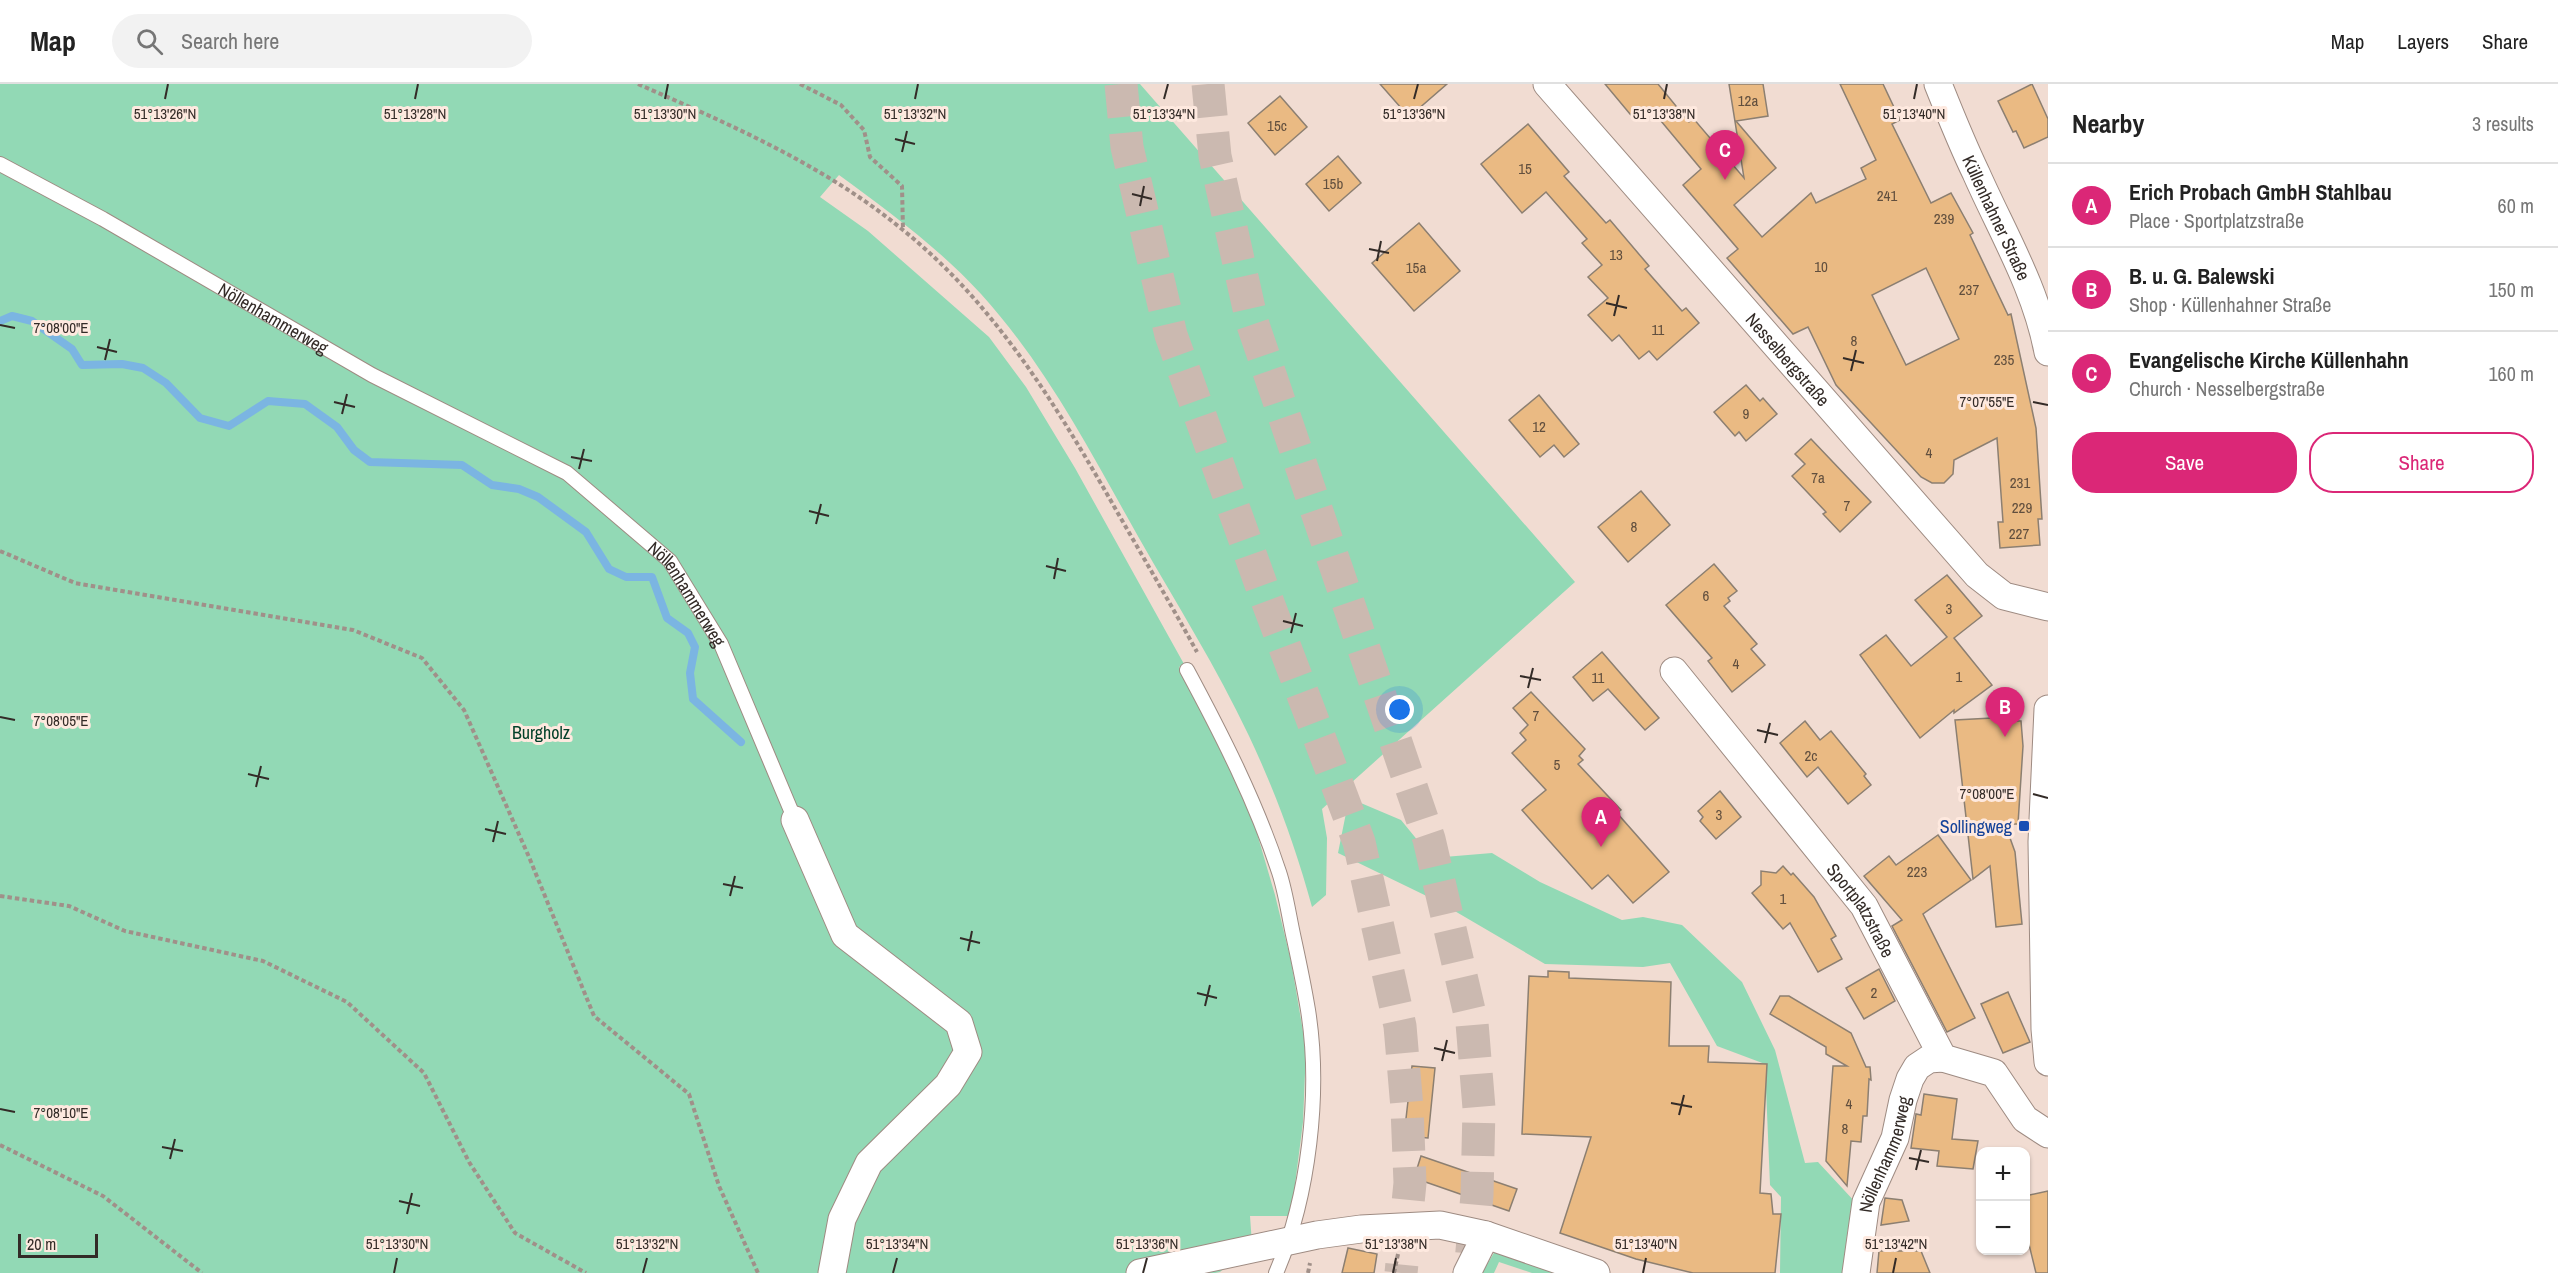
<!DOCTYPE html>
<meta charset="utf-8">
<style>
body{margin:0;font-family:"Archivo Narrow",sans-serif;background:#f2f2f2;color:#222}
.controls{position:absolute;right:18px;bottom:18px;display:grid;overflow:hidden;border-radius:12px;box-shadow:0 2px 4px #0004}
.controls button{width:54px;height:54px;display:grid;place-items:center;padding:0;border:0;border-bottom:2px solid #e0e0e0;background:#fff;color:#222;font:30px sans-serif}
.scale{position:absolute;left:18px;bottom:15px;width:80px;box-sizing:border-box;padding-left:6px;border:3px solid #332b27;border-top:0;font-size:16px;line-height:21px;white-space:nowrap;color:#332b27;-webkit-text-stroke:4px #fee9df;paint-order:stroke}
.you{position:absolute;left:1400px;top:626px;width:21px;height:21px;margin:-15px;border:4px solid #fff;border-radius:50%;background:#1a73e8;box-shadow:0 0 0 9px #1a73e833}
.badge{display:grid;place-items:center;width:39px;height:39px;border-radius:50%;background:#db2777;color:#fff;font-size:20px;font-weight:700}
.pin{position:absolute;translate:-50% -50px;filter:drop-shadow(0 2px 3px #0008)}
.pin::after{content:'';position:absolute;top:32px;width:21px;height:18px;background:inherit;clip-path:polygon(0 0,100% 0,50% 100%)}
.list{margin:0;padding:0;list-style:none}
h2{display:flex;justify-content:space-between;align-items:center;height:78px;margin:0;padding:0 24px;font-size:26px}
h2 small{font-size:20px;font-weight:400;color:#767676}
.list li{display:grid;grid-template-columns:39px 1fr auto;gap:18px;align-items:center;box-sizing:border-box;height:84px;padding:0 24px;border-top:2px solid #e0e0e0}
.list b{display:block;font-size:22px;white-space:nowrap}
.list p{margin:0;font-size:20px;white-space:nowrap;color:#767676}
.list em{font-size:20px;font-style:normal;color:#767676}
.actions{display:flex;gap:12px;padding:18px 24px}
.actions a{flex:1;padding:14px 0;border:2px solid #db2777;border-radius:24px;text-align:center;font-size:21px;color:#db2777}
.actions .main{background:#db2777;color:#fff}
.icon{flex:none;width:33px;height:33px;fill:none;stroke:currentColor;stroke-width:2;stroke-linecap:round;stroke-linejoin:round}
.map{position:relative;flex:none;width:2048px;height:1189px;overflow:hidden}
header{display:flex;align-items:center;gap:36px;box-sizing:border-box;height:84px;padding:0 30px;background:#fff;border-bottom:2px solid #e0e0e0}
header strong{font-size:28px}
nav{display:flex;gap:33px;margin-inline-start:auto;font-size:21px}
.search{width:420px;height:54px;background:#f2f2f2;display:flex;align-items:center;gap:15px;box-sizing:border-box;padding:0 21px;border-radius:33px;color:#767676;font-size:22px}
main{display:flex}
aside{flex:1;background:#fff}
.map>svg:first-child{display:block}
.green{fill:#92d9b5}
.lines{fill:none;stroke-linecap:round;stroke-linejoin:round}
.stream{stroke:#7bb5e2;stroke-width:8}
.building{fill:#eaba83;stroke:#8c7f71;stroke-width:1.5;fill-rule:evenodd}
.highway-tunnel{stroke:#cbb9b0;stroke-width:33;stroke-dasharray:33 16;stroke-linecap:butt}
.lane-casing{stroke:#9e8b82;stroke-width:16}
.street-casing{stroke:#9e8b82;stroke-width:29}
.path{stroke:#a09089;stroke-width:4;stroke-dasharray:4.5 3;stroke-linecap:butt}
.lane{stroke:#fff;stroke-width:14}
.street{stroke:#fff;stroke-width:27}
.ticks{fill:none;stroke:#332b27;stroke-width:2}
.transit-dot{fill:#1a4fb4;stroke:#fee9df;stroke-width:2}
.labels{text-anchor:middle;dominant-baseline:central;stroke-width:6;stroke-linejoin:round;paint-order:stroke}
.number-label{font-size:15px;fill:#614f3e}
.street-label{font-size:18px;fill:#332b27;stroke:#fee9df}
.park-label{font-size:18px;fill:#03412a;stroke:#fee9df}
.transit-label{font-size:18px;fill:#164399;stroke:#fee9df;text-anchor:end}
.ticks-label{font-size:15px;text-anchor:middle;fill:#332b27;stroke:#fee9df;stroke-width:6;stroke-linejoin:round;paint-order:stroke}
</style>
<header>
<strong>Map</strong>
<div class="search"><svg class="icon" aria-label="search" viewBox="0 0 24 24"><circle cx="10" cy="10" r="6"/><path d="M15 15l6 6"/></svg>Search here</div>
<nav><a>Map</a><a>Layers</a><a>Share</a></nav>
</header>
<main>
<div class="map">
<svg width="2048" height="1189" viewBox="0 0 2048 1189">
<rect width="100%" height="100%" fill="#f1dcd2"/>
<g class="green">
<path d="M0,0H1140L1575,498L1322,725L1327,754L1326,811L1312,823C1296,764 1275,707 1249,652C1217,584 1176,519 1139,454C1091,369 1047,283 981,210C940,165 888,127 839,91L820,113L868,147L989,253L1026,303L1075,384L1184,580L1179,583L1233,690L1256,746L1275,811L1291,877L1306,965L1303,1038L1291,1132H1250L1252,1160L1220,1188L1215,1189H0Z"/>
<path d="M1349,714L1401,736L1432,774L1492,769L1540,798L1622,836L1643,833L1682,841L1742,898L1775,966L1805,1079L1818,1078L1856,1119C1845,1141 1847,1165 1842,1189H1780L1781,1113L1770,1101L1765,980L1717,962L1670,879L1643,883L1545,880L1441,819L1338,769Z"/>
<path d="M1495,1167L1529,1177L1553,1189H1532L1499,1178L1494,1189H1482Z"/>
</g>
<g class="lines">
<path class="stream" d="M0,237L12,232L32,237L72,265L82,281L122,280L143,284L166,299L200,334L229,342L268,317L305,320L337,343L354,366L370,378L462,381L492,401L519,405L538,413L586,448L609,485L626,493H652L667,534L688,549L695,563L690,589L693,615L741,658"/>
</g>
<g class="building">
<path d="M1380,0H1447L1409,33Z"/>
<path d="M1605,0H1658L1689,38L1693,34L1744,94L1729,0H1763L1768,32L1736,37L1776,84L1734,121L1762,153L1811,109L1816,119L1866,95L1861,84L1876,76L1840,0H1883L1900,36L1892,40L1931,119L1951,109L1973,149L1970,151L2008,231L2011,230L2036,344L2042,435H2038L2040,461L2000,464L1998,438H2003L1997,354L1954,376L1953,390L1944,399H1932L1921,393L1836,301L1808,243L1793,250L1727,174L1738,165L1683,101L1701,85L1651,25L1635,36ZM1926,184L1959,255L1906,281L1872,211Z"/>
<path d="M2032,0L2048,35V53L2024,64L2016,47L2013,48L1998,17Z"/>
<path d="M1280,12L1307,43L1275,71L1248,39Z"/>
<path d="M1528,40L1569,88L1564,92L1606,139L1610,136L1649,182L1645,185L1682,227L1686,224L1699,239L1657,276L1649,267L1639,275L1619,251L1612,257L1588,231L1608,214L1588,193L1602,181L1582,159L1587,155L1546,108L1522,129L1481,80Z"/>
<path d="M1338,72L1361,99L1329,127L1306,100Z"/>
<path d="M1419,139L1460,187L1414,227L1372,179Z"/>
<path d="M1746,301L1760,317L1763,314L1777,330L1746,357L1739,348L1735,352L1714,328Z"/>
<path d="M1539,311L1579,360L1564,373L1554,361L1540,373L1509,336Z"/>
<path d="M1811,355L1871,418L1840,448L1823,430L1826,428L1792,392L1805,380L1795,370Z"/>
<path d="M1641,407L1670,441L1628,478L1598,443Z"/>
<path d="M1714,480L1737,507L1728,514L1730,517L1724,522L1757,560L1751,565L1765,581L1732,608L1708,577L1712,574L1666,521Z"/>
<path d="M1947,491L1982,532L1954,554L1992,601L1954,629V626L1920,654L1860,571L1886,551L1911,582L1947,553L1915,516Z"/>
<path d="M1602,568L1659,634L1645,646L1608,605L1593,617L1573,593Z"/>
<path d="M1531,608L1585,665L1579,672L1583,676L1578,680L1621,726L1617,729L1669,788L1633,819L1608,791L1592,805L1522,726L1546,706L1512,669L1526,656L1520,649L1528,641L1513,624Z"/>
<path d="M2011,633L2015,637H2021L2023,662L2018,740H2005L2015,768L2022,840L1996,843L1990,782L1973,795L1955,636Z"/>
<path d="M1805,637L1820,656L1831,647L1866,690L1864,692L1871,701L1848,720L1818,683L1807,693L1780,659Z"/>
<path d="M1720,707L1741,733L1716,755L1700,737L1703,733L1698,727Z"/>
<path d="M1938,751L1971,796L1923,830L1975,934L1947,948L1892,842L1902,836L1864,792L1889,772L1896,781Z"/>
<path d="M1783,782L1791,791L1793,789L1814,813L1836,852L1831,855L1842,875L1818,888L1790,839L1783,845L1752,809L1761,801V787L1776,789Z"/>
<path d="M1879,885L1895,917L1864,935L1846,904Z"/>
<path d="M1548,887L1569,888V894L1671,898L1669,962H1709L1708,978L1767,980L1760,1109L1771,1110L1773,1130H1781L1775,1189H1693L1636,1175L1560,1149L1591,1053L1522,1050L1529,892L1548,893Z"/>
<path d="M2008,908L2030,958L2003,969L1981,920Z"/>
<path d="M1780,912H1789L1851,949L1866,983H1870L1871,996L1869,995L1867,1032H1863L1861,1058L1851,1057L1847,1102L1826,1077L1833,982H1847L1826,970V963L1770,930Z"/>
<path d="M1412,982L1435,984L1428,1054L1404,1052Z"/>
<path d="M1924,1010L1957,1015L1952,1055L1978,1057L1973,1085L1937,1082L1939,1067L1911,1064L1916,1030L1921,1031Z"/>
<path d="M1421,1072L1517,1105L1509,1127L1414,1094Z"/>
<path d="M2048,1107V1189H2036L2025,1144V1112Z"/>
<path d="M1885,1114L1902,1116L1909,1137L1881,1141Z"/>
<path d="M1348,1164L1377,1170L1374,1189H1342Z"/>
<path d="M1879,1167H1921L1930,1189H1877Z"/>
</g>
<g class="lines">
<g class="highway-tunnel">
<path d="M1121,0L1127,63L1171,251L1262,503L1359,758L1400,942L1407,1024L1410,1099L1401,1189"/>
<path d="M1208,0L1215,72L1252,238L1429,755L1472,939L1479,1024L1477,1111L1471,1178"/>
</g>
<defs>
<g id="lane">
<path id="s1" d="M0,80L103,135L372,291L567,389L670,477L721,560L795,736"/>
<path d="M1187,586C1222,651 1256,718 1279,788C1286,809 1289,833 1294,855C1299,878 1304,902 1308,926C1321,1008 1309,1113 1276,1189"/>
</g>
<g id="street">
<path id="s2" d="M1547,0L1977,491L2004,512L2048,523"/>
<path id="s3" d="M1938,0C1950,30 1962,60 1976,89C2002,148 2036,204 2048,268"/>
<path id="s4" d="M1674,587L1864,822L1943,974L1994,989L2025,1035L2048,1050"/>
<path d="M2048,625L2042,758L2045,945L2048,978"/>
<path d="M795,736L845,851L959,939L968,968L948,1001L869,1079L842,1135L832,1189"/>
<path d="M1140,1189L1317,1151L1361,1145L1440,1141L1486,1151L1596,1189"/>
<path d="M1467,1189L1486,1151"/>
<path id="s5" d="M1856,1189L1866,1118L1895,1054L1903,1016L1910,995L1917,983L1929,975L1943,974"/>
</g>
</defs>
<use href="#lane" class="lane-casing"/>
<use href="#street" class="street-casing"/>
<g class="path">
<path d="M638,0C731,41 824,81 903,146C992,218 1051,313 1107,410C1137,463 1168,515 1197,568"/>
<path d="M800,0L841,21L864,46L870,73L902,102L903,146"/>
<path d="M0,467L75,499L353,546L422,574L464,626L529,773L594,932L689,1010L719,1102L758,1189"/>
<path d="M0,812L69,822L125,847L263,877L347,918L424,989L469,1078L515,1149L586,1189"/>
<path d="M0,1061L103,1112L202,1189"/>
<path d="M1308,1189L1310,1179"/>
<path d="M1394,1189L1398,1170"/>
</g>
<use href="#lane" class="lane"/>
<use href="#street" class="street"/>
</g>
<path class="ticks" d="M165,15L168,0M415,15L418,0M665,15L668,0M915,15L918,0M1164,15L1168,0M1414,15L1418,0M1664,15L1667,0M1914,15L1917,0M895,55L915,60M902,68L907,47M1132,110L1152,115M1140,122L1144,102M1369,165L1389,169M1377,177L1381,157M1606,219L1627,224M1614,232L1619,211M0,241L15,244M97,263L117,268M1843,274L1864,279M105,276L110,255M1851,287L1856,266M334,318L355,323M2033,318L2048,321M342,330L347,310M571,373L592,377M579,385L584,365M809,427L829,432M816,440L821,420M1046,482L1066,487M1054,495L1058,474M1283,537L1303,542M1291,549L1296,529M1520,592L1541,596M1528,604L1533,584M0,633L15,636M1757,646L1778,651M1765,659L1770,639M248,690L269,695M256,703L261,682M2033,710L2048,714M485,745L506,750M493,758L498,737M723,800L743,804M730,812L735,792M960,854L980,859M968,867L972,847M1197,909L1217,914M1205,922L1210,901M1434,964L1455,969M1442,977L1447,956M1671,1019L1692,1023M0,1025L15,1028M1679,1031L1684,1011M162,1063L183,1067M1909,1074L1929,1078M170,1075L175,1055M1916,1086L1921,1066M399,1117L420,1122M407,1130L412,1109M394,1189L397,1174M643,1189L647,1174M893,1189L897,1174M1143,1189L1147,1174M1393,1189L1396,1174M1643,1189L1646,1174M1893,1189L1896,1174"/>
<rect class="transit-dot" x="2018" y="736" width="12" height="12" rx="3"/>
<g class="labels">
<g class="number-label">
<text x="1748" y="16">12a</text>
<text x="1277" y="41">15c</text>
<text x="1525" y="84">15</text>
<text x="1333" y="99">15b</text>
<text x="1887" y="111">241</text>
<text x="1944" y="134">239</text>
<text x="1616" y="170">13</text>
<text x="1821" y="182">10</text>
<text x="1416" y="183">15a</text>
<text x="1969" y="205">237</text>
<text x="1658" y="245">11</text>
<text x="1854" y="256">8</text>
<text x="2004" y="275">235</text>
<text x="1746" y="329">9</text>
<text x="1539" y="342">12</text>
<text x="1929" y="368">4</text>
<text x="1818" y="393">7a</text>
<text x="2020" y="398">231</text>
<text x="1847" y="421">7</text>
<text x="2022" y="423">229</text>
<text x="1634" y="442">8</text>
<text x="2019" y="449">227</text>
<text x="1706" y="511">6</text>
<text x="1949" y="524">3</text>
<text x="1736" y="579">4</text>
<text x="1959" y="592">1</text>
<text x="1598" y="593">11</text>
<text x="1536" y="631">7</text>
<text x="1811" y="671">2c</text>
<text x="1557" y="680">5</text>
<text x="1719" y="730">3</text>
<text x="1917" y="787">223</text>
<text x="1783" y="814">1</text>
<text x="1874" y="908">2</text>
<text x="1849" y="1019">4</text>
<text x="1845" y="1044">8</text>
</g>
<g class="street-label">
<text stroke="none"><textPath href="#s3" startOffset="146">Küllenhahner Straße</textPath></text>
<text stroke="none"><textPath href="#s1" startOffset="314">Nöllenhammerweg</textPath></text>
<text stroke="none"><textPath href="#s2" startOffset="366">Nesselbergstraße</textPath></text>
<text stroke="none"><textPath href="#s1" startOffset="818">Nöllenhammerweg</textPath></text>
<text stroke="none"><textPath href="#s4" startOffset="304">Sportplatzstraße</textPath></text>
<text stroke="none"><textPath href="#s5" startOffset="123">Nöllenhammerweg</textPath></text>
</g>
<g class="park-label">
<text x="541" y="648">Burgholz</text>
</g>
<g class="transit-label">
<text x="2012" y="742">Sollingweg</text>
</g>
</g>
<g class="ticks-label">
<text x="165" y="35">51°13'26"N</text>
<text x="415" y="35">51°13'28"N</text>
<text x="665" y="35">51°13'30"N</text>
<text x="915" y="35">51°13'32"N</text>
<text x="1164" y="35">51°13'34"N</text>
<text x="1414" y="35">51°13'36"N</text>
<text x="1664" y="35">51°13'38"N</text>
<text x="1914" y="35">51°13'40"N</text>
<text x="61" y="249">7°08'00"E</text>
<text x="1987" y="323">7°07'55"E</text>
<text x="61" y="642">7°08'05"E</text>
<text x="1987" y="715">7°08'00"E</text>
<text x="61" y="1034">7°08'10"E</text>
<text x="397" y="1165">51°13'30"N</text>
<text x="647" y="1165">51°13'32"N</text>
<text x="897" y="1165">51°13'34"N</text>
<text x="1147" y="1165">51°13'36"N</text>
<text x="1396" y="1165">51°13'38"N</text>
<text x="1646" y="1165">51°13'40"N</text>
<text x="1896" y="1165">51°13'42"N</text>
</g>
</svg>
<div class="controls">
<button>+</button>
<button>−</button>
</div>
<div class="scale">20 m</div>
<div class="you"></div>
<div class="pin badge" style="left:1601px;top:763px">A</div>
<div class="pin badge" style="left:2005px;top:653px">B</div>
<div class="pin badge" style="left:1725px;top:96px">C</div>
</div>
<aside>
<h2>Nearby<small>3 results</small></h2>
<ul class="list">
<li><span class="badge">A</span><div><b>Erich Probach GmbH Stahlbau</b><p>Place · Sportplatzstraße</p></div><em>60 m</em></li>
<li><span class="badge">B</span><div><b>B. u. G. Balewski</b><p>Shop · Küllenhahner Straße</p></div><em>150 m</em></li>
<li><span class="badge">C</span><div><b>Evangelische Kirche Küllenhahn</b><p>Church · Nesselbergstraße</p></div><em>160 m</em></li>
</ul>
<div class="actions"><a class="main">Save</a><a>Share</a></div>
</aside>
</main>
